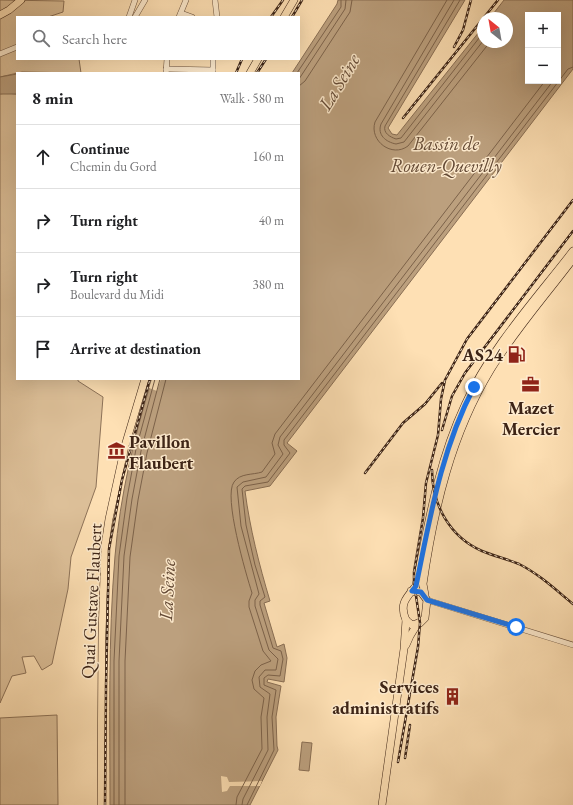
<!DOCTYPE html>
<meta charset="utf-8">
<style>
body{margin:0;font-family:"EB Garamond",serif;background:#f2f2f2;color:#202124}
.controls{position:absolute;right:12px;top:12px;display:grid;overflow:hidden;border-radius:0px;box-shadow:0 4px 16px #0002}
.controls button{width:36px;height:36px;display:grid;place-items:center;padding:0;border:0;border-bottom:1px solid #e0e0e0;background:#fff;color:#202124;font:20px sans-serif}
.compass{position:absolute;left:477px;top:12px;width:36px;height:36px;border-radius:50%;background:#fff;box-shadow:0 4px 16px #0002;rotate:329deg}
.stop{position:absolute;width:12px;height:12px;margin:-9px;border:3px solid #1a73e8;border-radius:50%;background:#fff}
.stop.end{background:#1a73e8;border-color:#fff;box-shadow:0 1px 4px #0008}
.list{margin:0;padding:0;list-style:none}
h2{display:flex;justify-content:space-between;align-items:center;height:52px;margin:0;padding:0 16px;font-size:17px}
h2 small{font-size:13px;font-weight:400;color:#757577}
.list li{display:grid;grid-template-columns:26px 1fr auto;gap:12px;align-items:center;box-sizing:border-box;height:64px;padding:0 16px;border-top:1px solid #e0e0e0}
.list b{display:block;font-size:15px;white-space:nowrap}
.list p{margin:0;font-size:13px;white-space:nowrap;color:#757577}
.list em{font-size:13px;font-style:normal;color:#757577}
.icon{flex:none;width:22px;height:22px;fill:none;stroke:currentColor;stroke-width:2;stroke-linecap:round;stroke-linejoin:round}
.map{position:relative;flex:none;width:573px;height:805px;overflow:hidden}
.search{position:absolute;background:#fff;box-shadow:0 4px 16px #0002;left:16px;top:16px;width:284px;height:44px;display:flex;align-items:center;gap:10px;box-sizing:border-box;padding:0 14px;border-radius:0px;color:#757577;font-size:15px}
.panel{position:absolute;background:#fff;box-shadow:0 4px 16px #0002;left:16px;top:72px;width:284px;height:308px;border-radius:0px}
.map>svg:first-child{display:block}
.green{fill:#ddc099;stroke:#8d7258}
.water{fill:#bca07e;stroke:#896e54;fill-rule:evenodd}
.pier{fill:#fee0b4}
.lines{fill:none;stroke-linecap:round;stroke-linejoin:round}
.shore{stroke:#7c624a;stroke-width:1}
.minor-casing{stroke:#6d533e;stroke-width:6}
.major-casing{stroke:#3d2416;stroke-width:8}
.minor{stroke:#feebce;stroke-width:5}
.major{stroke:#fee0b4;stroke-width:7}
.rail-casing{stroke:#3d2416;stroke-width:2.5}
.rail{stroke:#feebce;stroke-width:1;stroke-dasharray:3;stroke-linecap:butt}
.route{stroke:#1a73e8;stroke-width:5}
.labels{text-anchor:middle;dominant-baseline:central;stroke-width:3;stroke-linejoin:round;paint-order:stroke}
.poi-label{font-size:18px;font-weight:bold;fill:#3d2416;stroke:#feebce;text-anchor:end}
.street-label{font-size:18px;fill:#3d2416;stroke:#feebce}
.water-label{font-size:19px;font-style:italic;fill:#634935;stroke:#feebce}
</style>
<div class="map">
<svg width="573" height="805" viewBox="0 0 573 805">
<rect width="100%" height="100%" fill="#fee0b4"/>
<filter id="stains"><feTurbulence type="fractalNoise" baseFrequency=".005" numOctaves="4"/><feColorMatrix values="0 0 0 0 .2 0 0 0 0 .09 0 0 0 0 .02 0 0 0 .5 -.17"/></filter>
<radialGradient id="worn" r=".72"><stop offset=".6" stop-color="#630" stop-opacity="0"/><stop offset="1" stop-color="#630" stop-opacity=".3"/></radialGradient>
<g class="green">
<path d="M0,0L64,1L63,12L48,17H17V59H79L81,73L22,72L0,77Z"/>
<path d="M6,93L17,94V379H78V381L103,397L96,487L71,557L68,589L52,664L42,670L34,656L22,657L26,673L12,676L0,703V94Z"/>
<path d="M57,715L58,805H0V718Z"/>
</g>
<g class="water">
<path d="M338,0H465L388,128L392,134L397,135L483,27V42H507V18H490L504,0H573V69L287,443L297,451L270,486L245,491C250,529 259,564 270,601L264,603L277,647L284,644L287,658L284,682L268,679L267,682L281,686L276,717L277,746L278,750L250,805H110C110,722 108,639 115,556C120,496 134,437 152,379H299V73H292L337,4ZM528,15H558V81H528Z"/>
<path d="M17,74V94H0V77Z"/>
<path d="M302,742L312,743L309,771L299,770Z"/>
</g>
<g class="pier">
<path d="M152,379H161L157,391L149,388Z"/>
<path d="M221,776L227,777L229,782L262,781L260,786H230L227,791L222,792Z"/>
</g>
<g class="lines">
<g class="shore">
<path d="M447,0L375,122C369,141 392,158 408,146L490,42"/>
<path d="M454,0L381,124C377,135 386,142 396,144L404,142L483,41"/>
<path d="M460,0L385,126C383,133 390,137 396,139L401,138L483,33"/>
<path d="M297,73L341,7V0"/>
<path d="M299,79L345,9L346,0"/>
<path d="M299,86L305,81L350,12L352,0"/>
<path d="M114,805V661L119,556L127,498L136,449L155,379"/>
<path d="M119,805V661L124,556L132,499L141,451L160,379"/>
<path d="M125,805V661L130,557L138,500L147,453L166,379"/>
<path d="M236,805L237,797L262,749L261,717L264,698L254,689L252,680L255,671L261,665L271,661L263,651L249,607V601L252,593C246,574 223,496 234,482C240,473 253,475 262,472L275,454L272,443L275,434L545,81"/>
<path d="M242,805L243,799L268,750L267,717L270,694L260,687L259,677L265,670H276L278,659L269,650L255,606V600L259,594L241,526L237,487L243,482L266,477L283,454L278,445L280,437L553,81"/>
<path d="M247,805L274,750L272,717L276,690L264,685V678L268,675L280,676L283,659L281,651L273,648L260,605V601L265,597L255,565L246,525L242,489L245,486L268,482L290,453L284,445V440L568,69L573,67"/>
</g>
<defs>
<g id="minor">
<path d="M215,0L217,17"/>
<path d="M181,13L192,17"/>
<path d="M129,17L135,0"/>
<path d="M135,17L145,0"/>
<path d="M179,17L186,0"/>
<path d="M0,54L17,47"/>
<path d="M213,59V72"/>
<path d="M166,69L213,70"/>
<path d="M166,73L167,59"/>
<path d="M427,600L573,645"/>
</g>
<g id="major">
<path d="M0,15L9,10L21,0"/>
<path d="M284,17L294,0"/>
<path d="M250,73L258,59"/>
<path d="M411,591L421,592L427,600L425,618L420,623L412,625L406,620C399,604 406,598 416,586C428,525 438,462 465,405C490,349 536,299 573,251"/>
<path d="M425,595L423,584C434,508 451,435 491,369C515,330 546,295 573,259"/>
<path d="M406,645L410,636L418,623"/>
<path d="M101,805L102,634L105,545L109,519L125,446L145,379"/>
<path d="M382,805L404,649L406,620"/>
</g>
</defs>
<use href="#minor" class="minor-casing"/>
<use href="#major" class="major-casing"/>
<use href="#minor" class="minor"/>
<use href="#major" class="major"/>
<defs>
<g id="rail">
<path d="M271,17L283,0"/>
<path d="M292,17L302,0"/>
<path d="M454,47L463,30L471,0"/>
<path d="M236,73L242,59"/>
<path d="M257,73L266,59"/>
<path d="M403,118L498,0"/>
<path d="M442,430L452,396L465,373L573,231"/>
<path d="M432,470C432,505 450,537 482,551C494,556 507,559 519,564C539,574 556,590 573,604"/>
<path d="M365,473L403,423L425,404L442,383"/>
<path d="M405,758L410,725"/>
<path d="M398,762L418,647L420,623L414,582V572L423,518L426,483L438,435L441,399L445,380L467,339L573,200"/>
<path d="M105,805L106,686L109,549L122,480L150,379"/>
</g>
</defs>
<use href="#rail" class="rail-casing"/>
<use href="#rail" class="rail"/>
</g>
<g class="lines">
<path class="route" d="M474,387C441,450 430,518 416,586L412,591L421,592L427,600L516,627"/>
</g>
<defs>
<symbol id="fuel-bare" viewBox="-9 -9 18 18"><path d="M-5.5-6h7V0h2V4h1.3V-2.5L3-4.5l.8-.8L6-3V5H2.5V1h-1V6h-7ZM-4.2-4.7v3.2H.2V-4.7Z" fill="#8f2418" stroke="#feebce" stroke-width="2.5" paint-order="stroke"/></symbol>
<symbol id="office-bare" viewBox="-9 -9 18 18"><path d="M-6-3h4V-5.5h4V-3h4V5H-6ZM-1-4.5V-3h2v-1.5ZM-6 0V1H6V0Z" fill="#8f2418" stroke="#feebce" stroke-width="2.5" paint-order="stroke"/></symbol>
<symbol id="museum-bare" viewBox="-9 -9 18 18"><path d="M0-6L6-3V-2H-6V-3ZM-5-1h2V3h-2ZM-1-1h2V3h-2ZM3-1h2V3H3ZM-6 4H6V6H-6Z" fill="#8f2418" stroke="#feebce" stroke-width="2.5" paint-order="stroke"/></symbol>
<symbol id="building-bare" viewBox="-9 -9 18 18"><path d="M-4-6H4V6H1V3H-1V6H-4ZM-2.5-4.3h1.7v1.8h-1.7ZM.8-4.3h1.7v1.8H.8ZM-2.5-1h1.7V.8h-1.7ZM.8-1h1.7V.8H.8Z" fill="#8f2418" stroke="#feebce" stroke-width="2.5" paint-order="stroke"/></symbol>
</defs>
<g fill-rule="evenodd">
<use href="#fuel-bare" x="504" y="342" width="25" height="25"/>
<use href="#office-bare" x="518" y="372" width="25" height="25"/>
<use href="#museum-bare" x="104" y="438" width="25" height="25"/>
<use href="#building-bare" x="440" y="684" width="25" height="25"/>
</g>
<g class="labels">
<g class="poi-label">
<text x="503" y="354">AS24</text>
<text x="531" y="407" text-anchor="middle">Mazet<tspan x="531" dy="21">Mercier</tspan></text>
<text x="129" y="441" text-anchor="start">Pavillon<tspan x="129" dy="21">Flaubert</tspan></text>
<text x="439" y="686">Services<tspan x="439" dy="21">administratifs</tspan></text>
</g>
<g class="street-label">
<text transform="translate(91 601) rotate(-87)">Quai Gustave Flaubert</text>
</g>
<g class="water-label">
<text transform="translate(339 82) rotate(-59)">La Seine</text>
<text x="446" y="143">Bassin de<tspan x="446" dy="22">Rouen-Quevilly</tspan></text>
<text transform="translate(167 590) rotate(-87)">La Seine</text>
</g>
</g>
<rect width="100%" height="100%" filter="url(#stains)"/>
<rect width="100%" height="100%" fill="url(#worn)"/>
</svg>
<div class="controls">
<button>+</button>
<button>−</button>
</div>
<svg class="compass" viewBox="-18 -18 36 36"><path d="M0-13l5 13h-10z" fill="#e53935"/><path d="M0 13l5-13h-10z" fill="#757577"/></svg>
<div class="stop" style="left:516px;top:627px"></div>
<div class="stop end" style="left:474px;top:387px"></div>
<div class="search"><svg class="icon" aria-label="search" viewBox="0 0 24 24"><circle cx="10" cy="10" r="6"/><path d="M15 15l6 6"/></svg>Search here</div>
<section class="panel">
<h2>8 min<small>Walk · 580 m</small></h2>
<ul class="list">
<li><svg class="icon" aria-label="ahead" viewBox="0 0 24 24"><path d="M12 20V5M6 11l6-6 6 6"/></svg><div><b>Continue</b><p>Chemin du Gord</p></div><em>160 m</em></li>
<li><svg class="icon" aria-label="right" viewBox="0 0 24 24"><path d="M7 20v-9h11M14 6l5 5-5 5"/></svg><div><b>Turn right</b></div><em>40 m</em></li>
<li><svg class="icon" aria-label="right" viewBox="0 0 24 24"><path d="M7 20v-9h11M14 6l5 5-5 5"/></svg><div><b>Turn right</b><p>Boulevard du Midi</p></div><em>380 m</em></li>
<li><svg class="icon" aria-label="arrive" viewBox="0 0 24 24"><path d="M6 21V4h12l-3 4 3 4H6"/></svg><div><b>Arrive at destination</b></div></li>
</ul>
</section>
</div>
